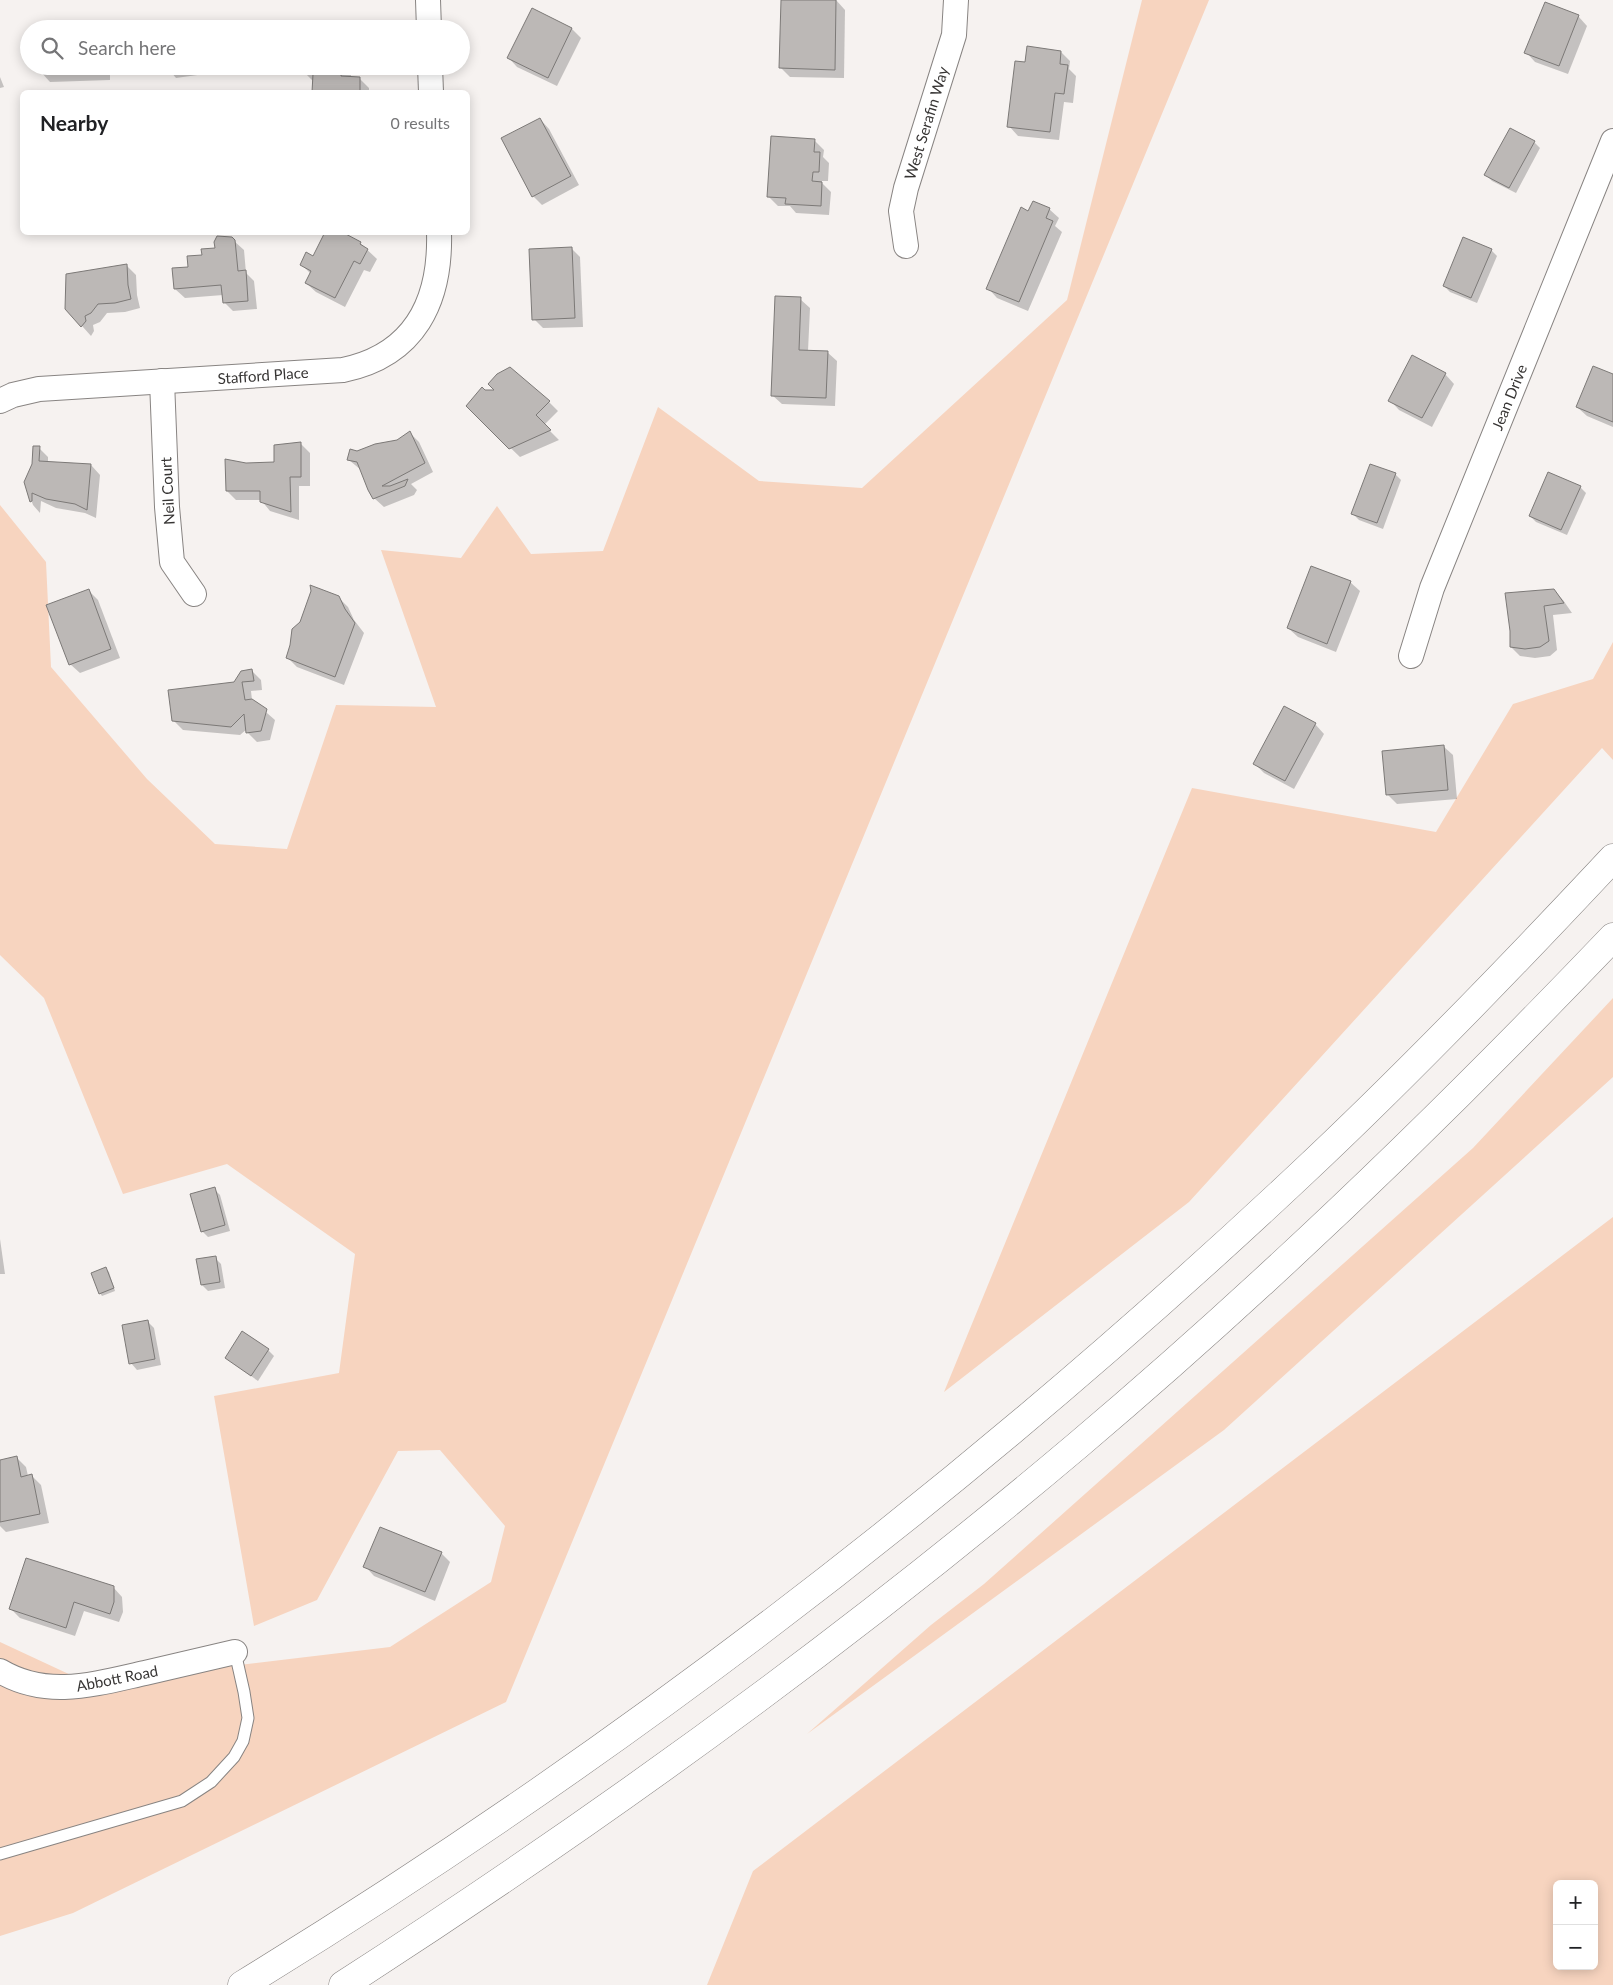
<!DOCTYPE html>
<meta charset="utf-8">
<style>
body{margin:0;font-family:Lato,sans-serif;background:#f6f6f6;color:#202124}
.controls{position:absolute;right:15px;bottom:15px;display:grid;overflow:hidden;border-radius:8px;box-shadow:0 2px 12px #0003}
.controls button{width:45px;height:45px;display:grid;place-items:center;padding:0;border:0;border-bottom:1px solid #e0e0e0;background:#fff;color:#202124;font:25px sans-serif}
.list{margin:0;padding:0;list-style:none}
h2{display:flex;justify-content:space-between;align-items:center;height:65px;margin:0;padding:0 20px;font-size:21px}
h2 small{font-size:16px;font-weight:400;color:#757577}
.icon{flex:none;width:28px;height:28px;fill:none;stroke:currentColor;stroke-width:2;stroke-linecap:round;stroke-linejoin:round}
.map{position:relative;flex:none;width:1613px;height:1985px;overflow:hidden}
.search{position:absolute;background:#fff;box-shadow:0 2px 12px #0003;left:20px;top:20px;width:450px;height:55px;display:flex;align-items:center;gap:12px;box-sizing:border-box;padding:0 18px;border-radius:28px;color:#757577;font-size:19px}
.panel{position:absolute;background:#fff;box-shadow:0 2px 12px #0003;left:20px;top:90px;width:450px;height:145px;border-radius:8px}
.map>svg:first-child{display:block}
.green{fill:#f7d4bf;fill-rule:evenodd}
.shadow{fill:#0003}
.building{fill:#bcb8b6;stroke:#7c7977}
.lines{fill:none;stroke-linecap:round;stroke-linejoin:round}
.lane-casing{stroke:#888482;stroke-width:13}
.street-casing{stroke:#888482;stroke-width:26}
.highway-casing{stroke:#888482;stroke-width:29}
.lane{stroke:#fff;stroke-width:11}
.street{stroke:#fff;stroke-width:24}
.highway{stroke:#fff;stroke-width:28}
.labels{text-anchor:middle;dominant-baseline:central;stroke-width:5;stroke-linejoin:round;paint-order:stroke}
.street-label{font-size:15px;fill:#373534;stroke:#fff}
</style>
<div class="map">
<svg width="1613" height="1985" viewBox="0 0 1613 1985">
<rect width="100%" height="100%" fill="#f6f2f0"/>
<g class="green">
<path d="M1142,0H1209L506,1702L73,1913L0,1936V1642L88,1683L390,1647L491,1582L505,1526L440,1450L398,1451L317,1600L254,1626L214,1396L339,1373L355,1254L227,1164L123,1194L44,998L0,955V505L46,562L51,667L147,779L215,844L287,849L336,705L436,707L381,550L461,558L497,506L531,554L603,551L658,407L759,481L862,488L1067,300Z"/>
<path d="M1613,642V760L1602,748L1189,1202L944,1392L1192,788L1436,832L1513,704L1593,679Z"/>
<path d="M1613,998V1077L1224,1430L807,1734L931,1625L984,1584L1473,1148Z"/>
<path d="M1613,1217V1985H707L753,1871ZM1557,1884H1594V1966H1557Z"/>
</g>
<g class="shadow">
<path d="M782,0H836L845,10L844,78L790,77L781,68Z"/>
<path d="M532,9L572,29L581,38L557,86L517,67L508,57Z"/>
<path d="M1578,16L1587,26L1568,74L1535,62L1526,52Z"/>
<path d="M1061,52L1070,61L1069,69L1076,76L1073,103L1064,102L1059,140L1018,136L1009,126L1026,64Z"/>
<path d="M41,66H110V80L50,82L41,72Z"/>
<path d="M166,66H232L233,70L176,78Z"/>
<path d="M305,66H351V78L360,79L369,88V92H313L314,82L305,73Z"/>
<path d="M0,77L4,87L0,88Z"/>
<path d="M540,119L549,129L579,185L542,205L533,196Z"/>
<path d="M814,140L824,150L823,157L829,163L828,181H822V183L831,192L829,215L796,213L790,206H778L768,196Z"/>
<path d="M1534,142L1540,148L1516,193L1492,181L1486,175Z"/>
<path d="M1049,209L1059,218L1055,226L1062,232L1028,311L997,298L988,288L1029,212Z"/>
<path d="M234,241L244,250L246,273L254,281L257,309L233,311L224,302L223,295L185,298L175,289L189,268L203,256Z"/>
<path d="M360,243L377,259L370,272L364,270L345,307L316,292L306,283L311,274L302,265L314,257Z"/>
<path d="M571,248L580,257L583,327L543,328L534,319Z"/>
<path d="M1491,250L1497,256L1477,303L1450,292L1444,286Z"/>
<path d="M126,265L136,275L137,295L140,308L125,312L107,313L100,322L93,325L94,331L91,336L66,308Z"/>
<path d="M800,299L810,308L808,351L827,352L837,361L835,406L782,404L772,395Z"/>
<path d="M1445,374L1454,384L1432,427L1399,410L1390,400Z"/>
<path d="M1613,376V427L1587,416L1577,407Z"/>
<path d="M485,391L549,402L558,411L544,425L559,440L520,457L467,406Z"/>
<path d="M410,433L419,442L433,472L411,484L417,490L414,495L384,507L374,498L361,470L349,460L357,453L398,441Z"/>
<path d="M300,443L310,453V486H299V520L270,511L261,500H236L227,491L246,464L276,463Z"/>
<path d="M39,448L48,457V463L91,465L100,475L96,518L85,513L56,508L41,501L40,513L33,505L25,482Z"/>
<path d="M1395,474L1401,480L1383,529L1359,520L1353,514Z"/>
<path d="M1580,487L1586,493L1567,535L1536,522L1530,516Z"/>
<path d="M1350,582L1360,591L1336,652L1298,637L1288,628Z"/>
<path d="M88,590L98,600L120,658L80,673L70,664Z"/>
<path d="M1554,591L1563,600L1572,613L1553,615L1557,650L1550,656L1535,658L1520,656L1511,647Z"/>
<path d="M339,598L348,607L354,620L364,633L344,685L297,667L288,658Z"/>
<path d="M252,671L261,680L262,690L251,691L252,700L275,720L270,740L257,742L247,732V729L240,735L183,730L173,720Z"/>
<path d="M1315,724L1324,734L1294,789L1264,773L1255,764Z"/>
<path d="M1443,746L1453,755L1457,799L1397,804L1388,795Z"/>
<path d="M214,1189L220,1195L230,1231L208,1237L202,1231Z"/>
<path d="M0,1239L5,1274H0Z"/>
<path d="M215,1258L221,1264L225,1288L208,1291L202,1285Z"/>
<path d="M106,1269L109,1272L115,1291L102,1296L100,1293Z"/>
<path d="M148,1322L154,1328L161,1365L137,1370L131,1363Z"/>
<path d="M268,1350L274,1356L258,1381L226,1358Z"/>
<path d="M17,1458L26,1467L28,1476H32L41,1485L49,1523L6,1532L0,1526V1461Z"/>
<path d="M441,1553L450,1562L435,1601L374,1576L365,1566Z"/>
<path d="M113,1587L122,1597L123,1612L119,1622L84,1611L75,1636L20,1618L11,1609Z"/>
</g>
<g class="building">
<path d="M781,0H836L835,70L779,68Z"/>
<path d="M1545,2L1579,15L1559,66L1524,53Z"/>
<path d="M532,8L572,28L548,78L507,58Z"/>
<path d="M1027,46L1061,51L1060,64L1068,65L1064,94L1055,93L1050,132L1007,127L1015,61L1025,62Z"/>
<path d="M40,66H101V71L40,73Z"/>
<path d="M304,66H342L341,76L360,77V92H312L313,74L303,73Z"/>
<path d="M540,118L571,176L532,197L501,138Z"/>
<path d="M1510,128L1535,141L1509,188L1484,175Z"/>
<path d="M771,136L815,139L814,152H820L819,172H813L812,181L822,182L821,206L785,204L786,198L767,197Z"/>
<path d="M1033,201L1050,208L1046,218L1053,221L1019,302L986,289L1021,207L1028,211Z"/>
<path d="M325,232H342L361,242L360,244L368,249L360,264L354,261L335,298L305,283L311,271L300,265L306,252L313,256Z"/>
<path d="M217,236L232,237L235,240L238,271L246,270L248,301L223,303L221,285L174,289L172,268L188,267L187,256L202,255L201,249L215,248L214,242Z"/>
<path d="M1463,237L1492,249L1471,298L1443,286Z"/>
<path d="M572,247L575,318L532,320L529,249Z"/>
<path d="M127,264L128,285L131,299L115,303L98,304L91,313L85,316L86,321L81,327L65,309L66,274Z"/>
<path d="M775,296L801,297L799,350L828,351L826,398L771,396Z"/>
<path d="M1412,355L1446,373L1422,418L1388,401Z"/>
<path d="M1593,366L1613,374V422L1576,407Z"/>
<path d="M510,367L550,401L536,415L551,430L509,449L466,406L482,387L485,390H494L488,384L497,374Z"/>
<path d="M410,431L425,463L382,486H390L408,479L405,486L373,499L368,490L357,462L347,460L350,449L357,451L375,444L397,440Z"/>
<path d="M301,442V477H290L291,512L260,502V491H226L225,459L246,463L274,462V445Z"/>
<path d="M33,446H40L39,461L91,464L87,510L75,504L46,499L32,493V501L30,502L24,482L32,464Z"/>
<path d="M1370,464L1396,473L1377,523L1351,514Z"/>
<path d="M1548,472L1581,486L1561,530L1529,516Z"/>
<path d="M1311,566L1351,581L1327,644L1287,628Z"/>
<path d="M310,585L339,596L345,609L355,623L335,677L286,658L290,645L292,629L300,622L311,591Z"/>
<path d="M89,589L111,649L69,665L46,605Z"/>
<path d="M1554,589L1564,603L1544,606L1549,641L1540,647L1525,649L1510,647V631L1505,593Z"/>
<path d="M252,669L254,681L242,682L245,700L252,699L267,709L261,731L246,733L244,714L231,727L172,721L168,690L234,682L241,671Z"/>
<path d="M1284,706L1316,723L1285,781L1253,764Z"/>
<path d="M1444,745L1448,790L1386,795L1382,751Z"/>
<path d="M215,1187L225,1225L201,1232L190,1194Z"/>
<path d="M216,1256L220,1282L201,1285L196,1259Z"/>
<path d="M106,1267L114,1288L99,1294L91,1273Z"/>
<path d="M148,1320L155,1359L129,1364L122,1325Z"/>
<path d="M242,1331L269,1349L251,1376L225,1358Z"/>
<path d="M17,1456L21,1477L32,1474L40,1514L0,1522V1460Z"/>
<path d="M380,1527L442,1552L425,1592L363,1567Z"/>
<path d="M26,1558L114,1586V1602L110,1614L74,1602L66,1628L9,1609Z"/>
</g>
<g class="lines">
<defs>
<path id="lane" d="M0,1854L182,1801L211,1782L234,1757L243,1741L248,1718L244,1692L235,1652"/>
<g id="street">
<path d="M428,0L429,29"/>
<path d="M430,66L431,92"/>
<path d="M906,246L901,211L906,188L954,35L956,0"/>
<path d="M162,381L167,507L172,562L194,594"/>
<path d="M0,401L13,395L39,389L343,370C415,355 441,301 439,232"/>
<path d="M1411,656L1432,588L1613,141"/>
<path d="M0,1671C47,1699 95,1684 145,1673C175,1666 205,1659 235,1652"/>
</g>
<g id="highway">
<path d="M242,1985C621,1753 975,1480 1299,1176C1408,1074 1511,967 1613,858"/>
<path d="M343,1985C599,1820 846,1641 1078,1445C1266,1286 1443,1115 1613,937"/>
</g>
</defs>
<use href="#lane" class="lane-casing"/>
<use href="#street" class="street-casing"/>
<use href="#highway" class="highway-casing"/>
<use href="#lane" class="lane"/>
<use href="#street" class="street"/>
<use href="#highway" class="highway"/>
</g>
<g class="labels">
<g class="street-label">
<text transform="translate(926 123) rotate(-73)">West Serafin Way</text>
<text transform="translate(263 375) rotate(-4)">Stafford Place</text>
<text transform="translate(1509 397) rotate(-68)">Jean Drive</text>
<text transform="translate(167 491) rotate(-93)">Neil Court</text>
<text transform="translate(117 1678) rotate(-11)">Abbott Road</text>
</g>
</g>
</svg>
<div class="controls">
<button>+</button>
<button>−</button>
</div>
<div class="search"><svg class="icon" aria-label="search" viewBox="0 0 24 24"><circle cx="10" cy="10" r="6"/><path d="M15 15l6 6"/></svg>Search here</div>
<section class="panel">
<h2>Nearby<small>0 results</small></h2>
<ul class="list">
</ul>
</section>
</div>
